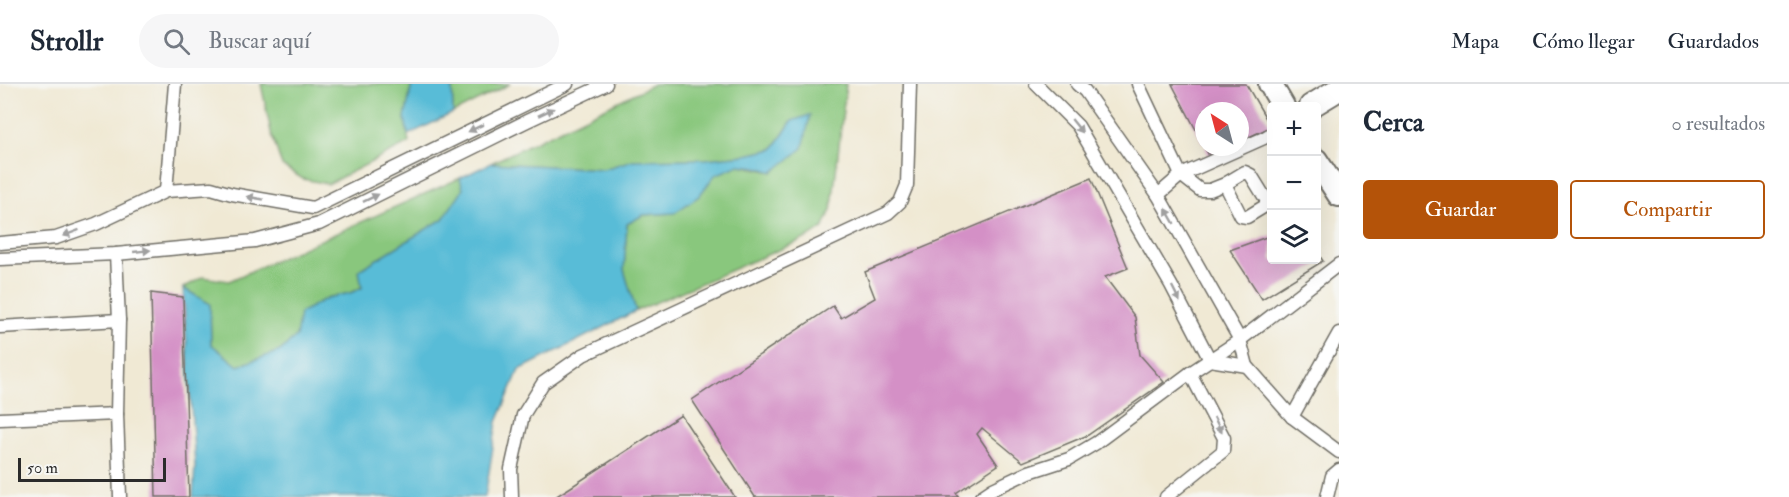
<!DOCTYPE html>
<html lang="es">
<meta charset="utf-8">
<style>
body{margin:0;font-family:"IM FELL Double Pica",serif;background:#f6f6f7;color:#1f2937}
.controls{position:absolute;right:18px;top:18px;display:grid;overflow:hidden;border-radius:6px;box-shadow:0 6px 24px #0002}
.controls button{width:54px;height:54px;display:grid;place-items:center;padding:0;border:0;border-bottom:2px solid #e0e1e3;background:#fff;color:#1f2937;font:30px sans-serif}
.compass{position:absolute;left:1195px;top:18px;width:54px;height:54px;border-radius:50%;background:#fff;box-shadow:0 6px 24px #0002;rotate:324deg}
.scale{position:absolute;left:18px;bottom:15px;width:148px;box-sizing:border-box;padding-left:6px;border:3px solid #2b2b2b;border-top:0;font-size:16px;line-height:21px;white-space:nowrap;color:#2b2b2b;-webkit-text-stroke:4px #f6f6f2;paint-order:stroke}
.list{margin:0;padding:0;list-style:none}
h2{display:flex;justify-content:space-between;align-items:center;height:78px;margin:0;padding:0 24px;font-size:26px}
h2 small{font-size:20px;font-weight:400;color:#747a83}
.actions{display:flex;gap:12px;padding:18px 24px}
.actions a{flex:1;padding:14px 0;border:2px solid #b45309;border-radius:6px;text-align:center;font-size:21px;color:#b45309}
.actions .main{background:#b45309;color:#fff}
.icon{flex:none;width:33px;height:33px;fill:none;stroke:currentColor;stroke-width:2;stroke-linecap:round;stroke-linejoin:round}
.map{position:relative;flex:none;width:1339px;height:413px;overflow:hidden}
header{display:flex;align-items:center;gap:36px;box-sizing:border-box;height:84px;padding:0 30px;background:#fff;border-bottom:2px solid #e0e1e3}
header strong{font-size:28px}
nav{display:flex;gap:33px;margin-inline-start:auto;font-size:21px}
.search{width:420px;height:54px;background:#f6f6f7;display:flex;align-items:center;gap:15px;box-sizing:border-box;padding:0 21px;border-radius:33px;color:#747a83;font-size:22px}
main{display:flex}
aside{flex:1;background:#fff}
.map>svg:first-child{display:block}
.green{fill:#89c77d;stroke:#5a7954;stroke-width:1.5}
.water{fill:#58bcd7;stroke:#427481;stroke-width:1.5}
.building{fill:#d490c6}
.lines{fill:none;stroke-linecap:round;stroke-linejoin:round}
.service-casing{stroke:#706e66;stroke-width:15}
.minor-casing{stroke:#706e66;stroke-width:26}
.service{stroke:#fff;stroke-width:12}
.minor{stroke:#fff;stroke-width:22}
.oneway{fill:#a0a0a0}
</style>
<header>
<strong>Strollr</strong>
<div class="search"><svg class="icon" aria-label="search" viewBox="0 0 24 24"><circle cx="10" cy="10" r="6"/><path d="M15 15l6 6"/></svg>Buscar aquí</div>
<nav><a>Mapa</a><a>Cómo llegar</a><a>Guardados</a></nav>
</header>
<main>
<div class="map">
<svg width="1339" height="413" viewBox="0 0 1339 413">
<rect width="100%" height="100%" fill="#f6f6f2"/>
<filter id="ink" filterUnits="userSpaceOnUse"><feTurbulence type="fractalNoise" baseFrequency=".0167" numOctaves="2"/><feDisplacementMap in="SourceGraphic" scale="12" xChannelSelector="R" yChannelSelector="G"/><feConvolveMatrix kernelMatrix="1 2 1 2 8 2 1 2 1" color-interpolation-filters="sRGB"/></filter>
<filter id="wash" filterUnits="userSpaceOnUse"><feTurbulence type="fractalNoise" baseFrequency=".008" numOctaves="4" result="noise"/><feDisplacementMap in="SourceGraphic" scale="24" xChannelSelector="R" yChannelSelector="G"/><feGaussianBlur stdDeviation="1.35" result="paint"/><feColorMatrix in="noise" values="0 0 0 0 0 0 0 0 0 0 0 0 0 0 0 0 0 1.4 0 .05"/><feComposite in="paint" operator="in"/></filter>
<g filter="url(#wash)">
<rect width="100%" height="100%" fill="#f0e9d4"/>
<g class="green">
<path d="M261,0H412L405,34L409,59L328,100L303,95L282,82L271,48Z"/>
<path d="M452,0H510L453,29Z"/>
<path d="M654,0H846L832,123L824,143L809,153L636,227L624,186L627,140L643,131L674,129L699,112L714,91L739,81L773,88L792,37L773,65L746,71L706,75L633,76L604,85L491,79Z"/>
<path d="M460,94L464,105L443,135L359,186L362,203L350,209L327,214L296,253L280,267L238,282L211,260L210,220L183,204L203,193L229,197Z"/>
</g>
<g class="water">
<path d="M412,0H452L453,29L408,51L405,34Z"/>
<path d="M810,31L803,64L773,88L757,83L739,81L715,91L699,112L674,129L643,131L627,140L624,186L636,227L519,286L497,338L485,413H193L195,381L183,204L210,220L211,260L238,282L280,267L296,253L300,229L327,214L350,209L362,204L359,186L443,135L463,105L460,94L491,79L604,85L633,76L706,75L746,71L773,65L792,37Z"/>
</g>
<g id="blocks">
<g class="building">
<path d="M1172,0H1246L1271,43L1240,57V27H1204V61Z"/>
<path d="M1205,63H1228L1209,72Z"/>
<path d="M1091,94L1128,184L1105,193L1135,233L1140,271L1164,298L1088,351L1023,378L982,344L977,350L998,381L956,409L959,413H755L692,316L833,222L841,234L875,214L865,188Z"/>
<path d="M1272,151V176H1316V166L1323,177L1262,215L1230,166Z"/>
<path d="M151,209L183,213L189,413H156Z"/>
<path d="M681,331L735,413H555L571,403Z"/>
</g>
</g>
</g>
<g filter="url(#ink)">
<use href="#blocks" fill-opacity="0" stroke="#706e66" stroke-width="1.5"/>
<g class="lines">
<defs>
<g id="service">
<path d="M1036,0L1078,42L1171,201L1210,276L1247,282"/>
<path d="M1077,0L1085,7L1158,111L1240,256L1247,282L1292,333L1339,368"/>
<path d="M1138,0L1181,91L1200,106H1210L1225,100L1245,88L1251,91L1267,117L1265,122L1247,133L1241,132L1225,100"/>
<path d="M166,107L175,0"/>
<path d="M1158,111L1181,91L1264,54L1272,49"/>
<path d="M0,159L56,154L96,140L166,107L211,104L232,110L313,124L567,0"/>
<path d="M116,170L119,236L117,330L120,413"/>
<path d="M0,175L116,170L255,157L319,140L527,37L606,0"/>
<path d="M0,243L119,236"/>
<path d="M1292,333L1339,249"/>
<path d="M0,335L117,330"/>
<path d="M512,413L511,385L523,331L543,299L583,271L888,129L900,118L907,101L910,0"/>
<path d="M981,413L993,405L1029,388L1069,375L1096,359L1190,289L1240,256L1339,180"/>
<path d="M1166,413L1223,367L1224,354L1190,289"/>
<path d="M1327,413L1332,392L1339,386"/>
</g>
<g id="minor">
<path d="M1270,0L1283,22"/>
<path d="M1311,22L1339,5"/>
<path d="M1316,76L1339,111"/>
</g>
</defs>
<use href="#service" class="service-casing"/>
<use href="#minor" class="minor-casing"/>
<use href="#service" class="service"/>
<use href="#minor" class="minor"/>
</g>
<defs><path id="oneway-solid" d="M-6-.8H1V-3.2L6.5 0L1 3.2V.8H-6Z" transform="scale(1.5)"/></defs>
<g class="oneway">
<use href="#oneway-solid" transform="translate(546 28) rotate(-25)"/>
<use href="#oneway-solid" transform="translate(1077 42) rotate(51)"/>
<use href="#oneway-solid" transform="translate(476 44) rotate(154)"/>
<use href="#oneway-solid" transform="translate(255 114) rotate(-170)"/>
<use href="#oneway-solid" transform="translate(371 114) rotate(-26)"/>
<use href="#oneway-solid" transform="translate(1170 132) rotate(-120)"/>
<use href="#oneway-solid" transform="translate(71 149) rotate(160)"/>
<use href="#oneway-solid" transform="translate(142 167) rotate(-6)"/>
<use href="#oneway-solid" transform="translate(1176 210) rotate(63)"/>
<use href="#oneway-solid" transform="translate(1218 341) rotate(63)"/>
</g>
</g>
</svg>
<div class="controls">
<button>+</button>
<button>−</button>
<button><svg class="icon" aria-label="layers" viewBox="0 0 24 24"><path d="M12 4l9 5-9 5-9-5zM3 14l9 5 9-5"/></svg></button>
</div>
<svg class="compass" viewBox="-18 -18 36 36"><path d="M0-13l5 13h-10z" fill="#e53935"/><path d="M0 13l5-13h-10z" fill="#747a83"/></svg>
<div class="scale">50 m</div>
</div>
<aside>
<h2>Cerca<small>0 resultados</small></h2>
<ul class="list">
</ul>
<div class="actions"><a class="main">Guardar</a><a>Compartir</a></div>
</aside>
</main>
